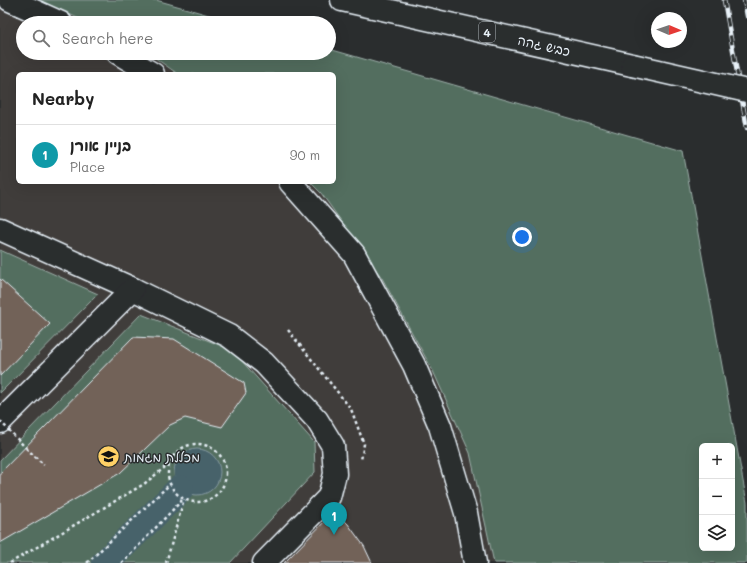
<!DOCTYPE html>
<meta charset="utf-8">
<style>
body{margin:0;font-family:Mali,"Playpen Sans Hebrew",sans-serif;background:#f2f2f2;color:#222}
.controls{position:absolute;right:12px;bottom:12px;display:grid;overflow:hidden;border-radius:6px;box-shadow:0 4px 16px #0002}
.controls button{width:36px;height:36px;display:grid;place-items:center;padding:0;border:0;border-bottom:1px solid #e0e0e0;background:#fff;color:#222;font:20px sans-serif}
.compass{position:absolute;left:651px;top:12px;width:36px;height:36px;border-radius:50%;background:#fff;box-shadow:0 4px 16px #0002;rotate:92deg}
.you{position:absolute;left:522px;top:237px;width:14px;height:14px;margin:-10px;border:3px solid #fff;border-radius:50%;background:#1a73e8;box-shadow:0 0 0 6px #1a73e833}
.badge{display:grid;place-items:center;width:26px;height:26px;border-radius:50%;background:#7c3aed;color:#fff;font-size:13px;font-weight:700}
.pin{position:absolute;translate:-50% -33px;filter:drop-shadow(0 1px 2px #0008)}
.pin::after{content:'';position:absolute;top:21px;width:14px;height:12px;background:inherit;clip-path:polygon(0 0,100% 0,50% 100%)}
.list{margin:0;padding:0;list-style:none}
h2{display:flex;justify-content:space-between;align-items:center;height:52px;margin:0;padding:0 16px;font-size:17px}
h2 small{font-size:13px;font-weight:400;color:#767676}
.list li{display:grid;grid-template-columns:26px 1fr auto;gap:12px;align-items:center;box-sizing:border-box;height:60px;padding:0 16px;border-top:1px solid #e0e0e0}
.list b{display:block;font-size:15px;white-space:nowrap}
.list p{margin:0;font-size:13px;white-space:nowrap;color:#767676}
.list em{font-size:13px;font-style:normal;color:#767676}
.icon{flex:none;width:22px;height:22px;fill:none;stroke:currentColor;stroke-width:2;stroke-linecap:round;stroke-linejoin:round}
.map{position:relative;flex:none;width:747px;height:563px;overflow:hidden}
.search{position:absolute;background:#fff;box-shadow:0 4px 16px #0002;left:16px;top:16px;width:320px;height:44px;display:flex;align-items:center;gap:10px;box-sizing:border-box;padding:0 14px;border-radius:22px;color:#767676;font-size:15px}
.panel{position:absolute;background:#fff;box-shadow:0 4px 16px #0002;left:16px;top:72px;width:320px;height:112px;border-radius:6px}
.map>svg:first-child{display:block}
.built{fill:#403d3b}
.green{fill:#536e5e;stroke:#9eb0ab;fill-rule:evenodd}
.water{fill:#47626b;stroke:#879ba3}
.lines{fill:none;stroke-linecap:round;stroke-linejoin:round}
.canal{stroke:#47626b;stroke-width:28}
.building{fill:#726259;stroke:#e8f1f8}
.minor-casing{stroke:#e8f1f8;stroke-width:25}
.trunk-casing{stroke:#e8f1f8;stroke-width:25}
.path{stroke:#e8f1f8;stroke-width:2.5;stroke-dasharray:3 3;stroke-linecap:butt}
.minor{stroke:#2a2d2e;stroke-width:22}
.trunk{stroke:#2a2d2e;stroke-width:22}
.rail-casing{stroke:#e8f1f8;stroke-width:4.5}
.rail{stroke:#2a2d2e;stroke-width:3;stroke-dasharray:9;stroke-linecap:butt}
.trunk-bridge-casing{stroke:#e8f1f8;stroke-width:25;stroke-linecap:butt}
.path-bridge{stroke:#e8f1f8;stroke-width:2.5;stroke-dasharray:3 3;stroke-linecap:butt}
.trunk-bridge{stroke:#2a2d2e;stroke-width:22}
.labels{text-anchor:middle;dominant-baseline:central;stroke-width:3;stroke-linejoin:round;paint-order:stroke}
.shield{fill:#2a2d2e;stroke:#afb6bb;stroke-width:1}
.shield-label{font-size:12px;font-weight:bold;fill:#e8f1f8}
.street-label{font-size:13px;fill:#e8f1f8;stroke:#2a2d2e}
.poi-label{font-size:13px;fill:#e8f1f8;stroke:#2a2d2e;text-anchor:start}
</style>
<div class="map">
<svg width="747" height="563" viewBox="0 0 747 563">
<rect width="100%" height="100%" fill="#2a2d2e"/>
<filter id="ink" filterUnits="userSpaceOnUse"><feTurbulence type="fractalNoise" baseFrequency=".025" numOctaves="2"/><feDisplacementMap in="SourceGraphic" scale="8" xChannelSelector="R" yChannelSelector="G"/><feConvolveMatrix kernelMatrix="1 2 1 2 8 2 1 2 1" color-interpolation-filters="sRGB"/></filter>
<g filter="url(#ink)">
<path class="built" d="M0,0H139L166,23H23V53H201L226,74H18V182H334L536,563H0Z"/>
<g class="green">
<path d="M37,0H156L237,23H89Z"/>
<path d="M329,49L683,151L747,503V563H494L470,453L433,371L382,278L321,193L310,182H334V74H178L148,53H329ZM702,446H732V548H702Z"/>
<path d="M0,250L98,294L0,393Z"/>
<path d="M141,314L232,350L314,442L315,472L230,563H0V460Z"/>
</g>
<circle class="water" cx="197" cy="472" r="23"/>
<g class="lines">
<path class="canal" d="M105,563L180,489"/>
</g>
<g class="building">
<path d="M0,279L50,324L0,376Z"/>
<path d="M133,337L174,339L244,383L246,393L222,427L185,418L170,425L120,473L0,543V473Z"/>
<path d="M335,511L348,524L364,546L372,563H284Z"/>
</g>
<g class="lines">
<defs>
<g id="minor">
<path d="M0,229L133,289L229,336L264,363L317,420L333,446L335,474L329,497L264,563"/>
<path d="M0,422L133,289"/>
</g>
<g id="trunk">
<path d="M10,0L61,23"/>
<path d="M342,0L632,65"/>
<path d="M118,53L153,74"/>
<path d="M290,182L354,254L414,365L440,426L466,513L475,563"/>
</g>
</defs>
<use href="#minor" class="minor-casing"/>
<use href="#trunk" class="trunk-casing"/>
<g class="path">
<path d="M288,330L351,409L364,444L361,460"/>
<circle cx="197" cy="473" r="29"/>
<path d="M26,448L44,465"/>
<path d="M10,563L144,484L169,464"/>
<path d="M87,563L170,484"/>
<path d="M122,563L184,498"/>
<path d="M166,563L184,499"/>
</g>
<use href="#minor" class="minor"/>
<use href="#trunk" class="trunk"/>
<defs>
<g id="rail">
<path d="M724,0L747,128"/>
<path d="M744,0L747,16"/>
</g>
</defs>
<use href="#rail" class="rail-casing"/>
<use href="#rail" class="rail"/>
<defs>
<path id="trunk-bridge" d="M632,65L747,91"/>
</defs>
<use href="#trunk-bridge" class="trunk-bridge-casing"/>
<path class="path-bridge" d="M0,421L26,448"/>
<use href="#trunk-bridge" class="trunk-bridge"/>
</g>
</g>
<defs>
<symbol id="university-disc" viewBox="-11 -11 22 22"><circle r="9.5" fill="#ffd166" stroke="#2a2d2e"/><path d="M0-5L7-2L0 1L-7-2ZM-4 1L0 2.5L4 1V4Q0 6-4 4Z" fill="#111"/></symbol>
</defs>
<g fill-rule="evenodd">
<use href="#university-disc" x="96" y="444" width="25" height="25"/>
</g>
<g class="labels">
<rect class="shield" x="479" y="22" width="16" height="20" rx="3"/>
<g class="shield-label">
<text x="487" y="32">4</text>
</g>
<g class="street-label">
<text transform="translate(544 45) rotate(13)">כביש גהה</text>
</g>
<g class="poi-label">
<text x="124" y="456">מכללת מגמות</text>
</g>
</g>
</svg>
<div class="controls">
<button>+</button>
<button>−</button>
<button><svg class="icon" aria-label="layers" viewBox="0 0 24 24"><path d="M12 4l9 5-9 5-9-5zM3 14l9 5 9-5"/></svg></button>
</div>
<svg class="compass" viewBox="-18 -18 36 36"><path d="M0-13l5 13h-10z" fill="#e53935"/><path d="M0 13l5-13h-10z" fill="#767676"/></svg>
<div class="you"></div>
<div class="pin badge" style="left:334px;top:535px;background:#0f9aa8">1</div>
<div class="search"><svg class="icon" aria-label="search" viewBox="0 0 24 24"><circle cx="10" cy="10" r="6"/><path d="M15 15l6 6"/></svg>Search here</div>
<section class="panel">
<h2>Nearby<small></small></h2>
<ul class="list">
<li><span class="badge" style="background:#0f9aa8">1</span><div><b>בניין אורן</b><p>Place</p></div><em>90 m</em></li>
</ul>
</section>
</div>
